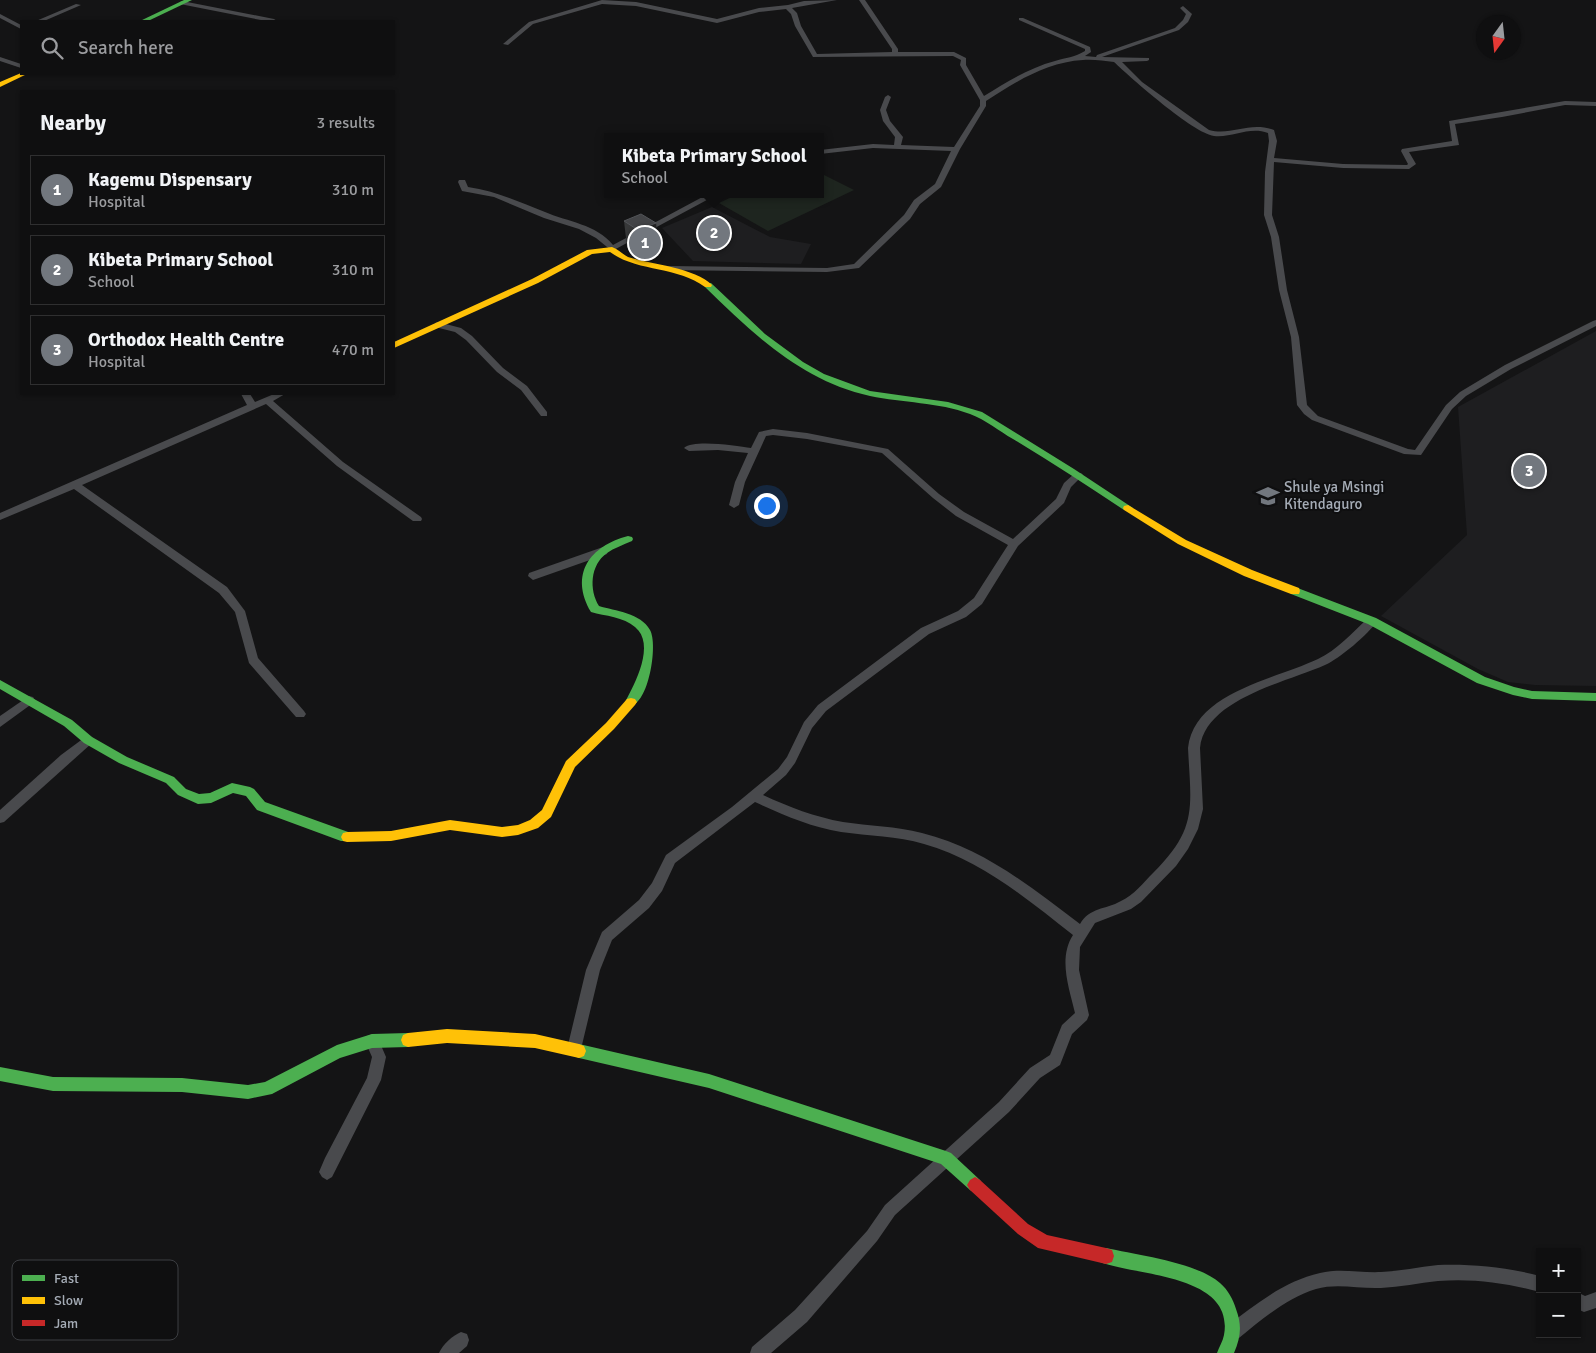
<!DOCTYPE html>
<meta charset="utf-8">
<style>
body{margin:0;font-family:Signika,sans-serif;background:#1d1d1e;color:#f1f3f6}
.controls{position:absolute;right:15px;bottom:15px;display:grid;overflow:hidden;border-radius:0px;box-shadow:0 1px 4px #0004}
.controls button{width:45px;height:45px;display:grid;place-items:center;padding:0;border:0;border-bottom:1px solid #2f2f30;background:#0f0f10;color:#f1f3f6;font:25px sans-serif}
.compass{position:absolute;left:1476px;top:15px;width:45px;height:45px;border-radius:50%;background:#0f0f10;box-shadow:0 1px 4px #0004;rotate:195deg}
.you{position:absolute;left:766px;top:505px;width:18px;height:18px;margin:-12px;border:4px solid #fff;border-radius:50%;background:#1a73e8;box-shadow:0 0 0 8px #1a73e833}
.badge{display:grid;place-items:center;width:32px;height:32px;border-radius:50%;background:#72777e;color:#fff;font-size:16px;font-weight:700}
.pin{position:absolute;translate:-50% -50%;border:2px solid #fff;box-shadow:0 1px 5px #0006}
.popup{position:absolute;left:604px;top:133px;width:220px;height:65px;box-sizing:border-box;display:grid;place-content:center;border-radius:0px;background:#0f0f10;filter:drop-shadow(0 1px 4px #0005);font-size:16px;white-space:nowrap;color:#9b9c9f}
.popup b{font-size:19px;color:#f1f3f6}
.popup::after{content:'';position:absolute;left:50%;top:100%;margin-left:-10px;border:10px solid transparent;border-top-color:#0f0f10}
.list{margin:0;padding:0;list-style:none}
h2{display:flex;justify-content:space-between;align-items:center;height:65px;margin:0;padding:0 20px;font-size:21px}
h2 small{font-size:16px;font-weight:400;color:#9b9c9f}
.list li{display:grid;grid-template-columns:32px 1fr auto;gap:15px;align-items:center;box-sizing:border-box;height:70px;margin:0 10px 10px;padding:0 10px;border:1px solid #2f2f30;border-radius:0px}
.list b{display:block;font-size:19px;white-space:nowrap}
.list p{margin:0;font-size:16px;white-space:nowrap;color:#9b9c9f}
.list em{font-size:16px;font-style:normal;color:#9b9c9f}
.icon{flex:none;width:28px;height:28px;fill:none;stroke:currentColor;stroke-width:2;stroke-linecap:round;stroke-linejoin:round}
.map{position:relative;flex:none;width:1596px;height:1353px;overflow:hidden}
.search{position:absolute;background:#0f0f10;box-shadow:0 1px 4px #0004;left:20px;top:20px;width:375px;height:55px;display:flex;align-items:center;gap:12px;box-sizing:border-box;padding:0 18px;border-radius:0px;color:#9b9c9f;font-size:19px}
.panel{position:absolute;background:#0f0f10;box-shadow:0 1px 4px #0004;left:20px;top:90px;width:375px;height:305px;border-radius:0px}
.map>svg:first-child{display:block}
.built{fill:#1e1e20}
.green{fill:#1e251f}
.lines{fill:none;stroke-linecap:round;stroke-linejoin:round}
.street{fill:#494a4d;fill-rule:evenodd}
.fast{fill:#4caf50;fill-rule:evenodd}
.slow{fill:#ffc107;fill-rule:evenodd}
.jam{fill:#c62828;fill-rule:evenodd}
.wall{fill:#373839}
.shaded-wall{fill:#242425}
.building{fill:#434447;stroke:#525458}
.labels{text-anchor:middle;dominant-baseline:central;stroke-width:4;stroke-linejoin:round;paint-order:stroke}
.poi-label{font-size:15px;fill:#a5acb6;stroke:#0f0f10;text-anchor:start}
.key{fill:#0f0f10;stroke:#3c3e42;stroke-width:1}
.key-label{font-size:14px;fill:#a5acb6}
</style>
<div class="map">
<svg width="1596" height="1353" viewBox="0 0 1596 1353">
<rect width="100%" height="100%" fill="#141415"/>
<g class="built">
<path d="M712,207L770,237L811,244L801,264L693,261L662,228Z"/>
<path d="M1596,331V686L1535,685L1508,682L1478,669L1381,616L1467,535L1458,407Z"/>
</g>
<path class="green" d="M820,173L854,190L768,231L719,203L738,194H820Z"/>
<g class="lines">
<g class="street">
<path d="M602,0L636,2L717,19L759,8L788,5L804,1L837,0L792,8L797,13L801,26L817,54L892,52V49L859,0H865L898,49V52H954L966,58V65L984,96C1006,82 1029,68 1055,61C1067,57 1073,58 1085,51V49L1019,20V18H1023L1090,47L1091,52L1085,56L1096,57L1097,55L1175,28L1183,20L1186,14L1180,8L1183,6L1192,14L1188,22L1179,30L1102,57L1149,58V60L1147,61L1122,62L1142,82L1209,130C1232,136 1249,121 1274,130L1277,141L1274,158L1343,164L1407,165L1408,164L1401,151L1402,149L1452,141L1449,121L1565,101L1596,102V106L1565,105L1502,117L1455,124L1459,145L1409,152L1416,164L1409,169L1343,168L1274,162L1272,215L1279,237L1287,290L1299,337L1307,405L1318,416L1408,449L1415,450L1446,405L1460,392L1505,365L1593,321L1596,320V326L1511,369L1466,396L1452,409L1421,455L1404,454L1312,420L1304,414L1297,405L1291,337L1279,290L1271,237L1264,215L1265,172L1269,141L1268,133C1249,126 1233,138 1214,136C1193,133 1131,78 1114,62C1104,61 1093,59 1083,60C1047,62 1015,82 986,101V106L960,149L941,187L920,204L910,219L859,268L827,272L665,270V266H668L827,268L854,264L904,215L914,200L935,184L951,151L873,148L820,154V150L873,144L894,145L895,137L883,121L880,110L885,97L888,95L891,97L886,110L890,121L903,137L901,145L954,147L980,106V100L960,65L961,60L953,56L813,57L795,26L791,14L786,9L759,12L717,23L636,6L602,4L533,24L508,45L503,44L529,22Z"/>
<path d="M182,1L274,19L277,21H266L180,4V2Z"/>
<path d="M76,4L81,5L44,21H36Z"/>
<path d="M0,14L21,25V29L0,18Z"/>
<path d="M0,57L21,64V68L0,61Z"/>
<path d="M459,180H465L468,187C496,191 519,202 545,212C568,222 596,224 613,245L708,194H718L612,251L596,238L579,229L544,218L494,197L462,191L458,182Z"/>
<path d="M438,322L461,328L472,336L503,368L527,386L547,412V416H541L521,390L497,372L466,340L455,332L435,327V323Z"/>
<path d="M241,394H250L255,402L274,394H285L273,401L343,462L421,517L422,519L421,521H413L337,466L266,404L82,485L227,587L245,611L258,658L304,711L306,714L304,717H296L249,663L235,612L219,593L74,489L0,520V513L247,405Z"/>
<path d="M773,429L807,433L888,449L939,494L964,512L1013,539L1056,499L1064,483L1075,473H1081L1083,475L1071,487L1064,503L1018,546L982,604L966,617L929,634L826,711L812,728L795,763L786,775L763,795C789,807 815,817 843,822C869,826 896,826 922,833C983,848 1031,887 1080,924C1090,907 1105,910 1121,901C1134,895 1143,883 1153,873C1198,828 1191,808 1188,748C1194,692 1276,679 1318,659C1337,650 1352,633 1368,618L1372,617L1377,621C1369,634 1339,659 1325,665C1287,682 1205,699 1200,748L1203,809L1198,829L1188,849L1176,866L1141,902L1131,909L1095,923L1080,947L1079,970L1089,1015L1087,1020L1072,1034L1060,1065L1040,1078L1009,1112L895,1215L877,1241L807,1322L771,1353H750L752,1347L795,1310L867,1231L885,1205L999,1102L1030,1068L1050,1055L1062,1025L1075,1013C1069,988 1058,958 1073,935C1027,899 981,860 924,844C897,836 869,836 841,832C811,827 783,815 755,802L675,863L662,891L649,908L612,940L600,970L581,1049L579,1054L574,1056L569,1054L567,1049L586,970L602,932L639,900L652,883L666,855L732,807L778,769L787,757L804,722L818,705L921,628L958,611L974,598L1008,545L956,516L933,498L882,453L807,439L773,435L766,436L745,482L739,505L734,508L729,505L735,482L748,453L718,450L689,451L684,448C694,439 737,446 751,448L759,432Z"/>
<path d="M603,547L608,551L607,554L533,580L528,576L529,573Z"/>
<path d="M29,696L33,697L35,700L33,703L0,727V716Z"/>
<path d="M88,735L92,737L94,740L92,743L4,822L0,823V810L61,755Z"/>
<path d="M372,1034L377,1036L386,1057L381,1080L332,1177L327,1180L322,1177L319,1172L325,1158L367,1078L372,1057L365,1041L367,1036Z"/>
<path d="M1438,1265C1473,1264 1506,1267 1540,1276V1292C1507,1283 1472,1278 1438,1281C1419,1283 1400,1287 1381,1288C1359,1289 1337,1283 1316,1289C1287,1298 1262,1319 1239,1338L1233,1340L1227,1338L1225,1332L1227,1326C1255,1305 1284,1281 1320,1273C1340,1268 1360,1273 1381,1272C1400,1271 1419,1267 1438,1265Z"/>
<path d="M1577,1292L1585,1296L1596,1292V1308L1584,1312L1577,1309Z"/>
<path d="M461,1332L467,1334L469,1340L467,1346L459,1353H439C443,1344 452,1336 461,1332Z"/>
</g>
<g class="fast">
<path d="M184,0H192L148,21H140Z"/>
<path d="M705,283H711L765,334L803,362L824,374L870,391L948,402L982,412L1074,469L1133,508L1132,510H1124C1088,486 1051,462 1013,439C999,431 986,420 970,414C938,402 903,403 870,396C802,381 753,334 705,287Z"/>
<path d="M628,536L632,537L633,539L632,541C623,545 614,548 607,553C590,565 589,590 599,606C615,611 641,613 650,630C659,646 647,712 627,705L625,702C635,684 656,644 635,627C624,617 605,616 591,612C569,574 590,546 628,536Z"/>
<path d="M1295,587L1376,618L1485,677L1514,687L1532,691L1596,693V701L1532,699L1513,695L1477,683L1368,624L1291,594L1290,591Z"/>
<path d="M0,680L72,720L92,737L127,757L174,777L186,789L199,794L210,793L232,783L250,787L254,789L265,802L351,833L353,837L351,841H341L257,810L246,796L233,793L211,803L198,804L178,795L166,783L119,763L84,743L64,726L0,689Z"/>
<path d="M408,1033L413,1035L415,1040L413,1045L408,1047L372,1048L340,1058L272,1094L248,1099L182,1092L53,1091L0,1081V1067L53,1077L182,1078L248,1085L265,1082L337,1045L372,1034Z"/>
<path d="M579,1044L709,1074L946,1151L951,1153L980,1180L983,1185L980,1190L975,1193L970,1190L941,1164L709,1088L579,1058L574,1056L572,1051L574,1046Z"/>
<path d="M1106,1248C1137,1255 1196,1262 1220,1283C1228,1290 1233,1299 1236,1309C1242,1325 1241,1337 1234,1353H1217C1219,1347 1223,1341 1224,1335C1235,1274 1136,1276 1100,1262L1098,1256L1100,1250Z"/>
</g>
<g class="slow">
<path d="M21,73L27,74L0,87V82Z"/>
<path d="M612,247C618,249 622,254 628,257C650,264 696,268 712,285L711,287H705C677,266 637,272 610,252L592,254L538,283L394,348V342L532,279L587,250Z"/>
<path d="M1128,505L1186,540L1252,570L1299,588L1300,591L1299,594H1291L1244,576L1178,544L1124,510L1123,508L1124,506Z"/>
<path d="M631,698L635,699L637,702L635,705L614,729L575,767L551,817L538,828L518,835L502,837L450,830L391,841L347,842L343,841L341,837L343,833L347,832L391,831L450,820L502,827L518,825L530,820L542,810L566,761L606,723L627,699Z"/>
<path d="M447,1029L535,1034L579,1044L584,1046L586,1051L584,1056L579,1058L535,1048L447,1043L408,1047L403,1045L401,1040L403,1035L408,1033Z"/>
</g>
<path class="jam" d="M975,1177L980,1180L1028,1224L1047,1235L1106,1248L1112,1250L1114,1256L1112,1262L1106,1264L1038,1248L1018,1234L970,1190L967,1185L970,1180Z"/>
</g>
<path class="wall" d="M624,221L656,223L658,248L641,256L627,247Z"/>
<path class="shaded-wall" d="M656,223L658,248L641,256L638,230Z"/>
<path class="building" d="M641,214L656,223L638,230L624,221Z"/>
<defs>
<symbol id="school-bare" viewBox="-9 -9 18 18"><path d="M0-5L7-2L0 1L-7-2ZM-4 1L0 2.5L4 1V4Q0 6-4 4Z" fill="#72777e" stroke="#0f0f10" stroke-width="2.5" paint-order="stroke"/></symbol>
</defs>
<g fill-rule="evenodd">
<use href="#school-bare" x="1252" y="480" width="32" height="32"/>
</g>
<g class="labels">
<g class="poi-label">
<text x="1284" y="487">Shule ya Msingi<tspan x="1284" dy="17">Kitendaguro</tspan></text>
</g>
</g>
<rect x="12" y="1260" width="166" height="80" rx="8" class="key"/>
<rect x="22" y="1275" width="23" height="6" fill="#4caf50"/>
<rect x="22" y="1297" width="23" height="7" fill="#ffc107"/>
<rect x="22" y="1320" width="23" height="6" fill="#c62828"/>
<g class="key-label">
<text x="54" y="1283">Fast</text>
<text x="54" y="1305">Slow</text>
<text x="54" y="1328">Jam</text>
</g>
</svg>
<div class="controls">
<button>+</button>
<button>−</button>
</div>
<svg class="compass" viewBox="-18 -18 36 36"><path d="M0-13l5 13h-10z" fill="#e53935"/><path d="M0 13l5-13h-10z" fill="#9b9c9f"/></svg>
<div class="you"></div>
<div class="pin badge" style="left:645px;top:243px">1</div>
<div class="pin badge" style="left:714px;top:233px">2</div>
<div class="popup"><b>Kibeta Primary School</b>School</div>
<div class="pin badge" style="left:1529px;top:471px">3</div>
<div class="search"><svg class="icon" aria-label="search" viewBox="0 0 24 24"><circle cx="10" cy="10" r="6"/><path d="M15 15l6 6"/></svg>Search here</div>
<section class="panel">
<h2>Nearby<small>3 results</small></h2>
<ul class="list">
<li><span class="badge">1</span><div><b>Kagemu Dispensary</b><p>Hospital</p></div><em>310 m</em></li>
<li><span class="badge">2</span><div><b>Kibeta Primary School</b><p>School</p></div><em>310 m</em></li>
<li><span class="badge">3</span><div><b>Orthodox Health Centre</b><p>Hospital</p></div><em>470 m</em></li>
</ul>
</section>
</div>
